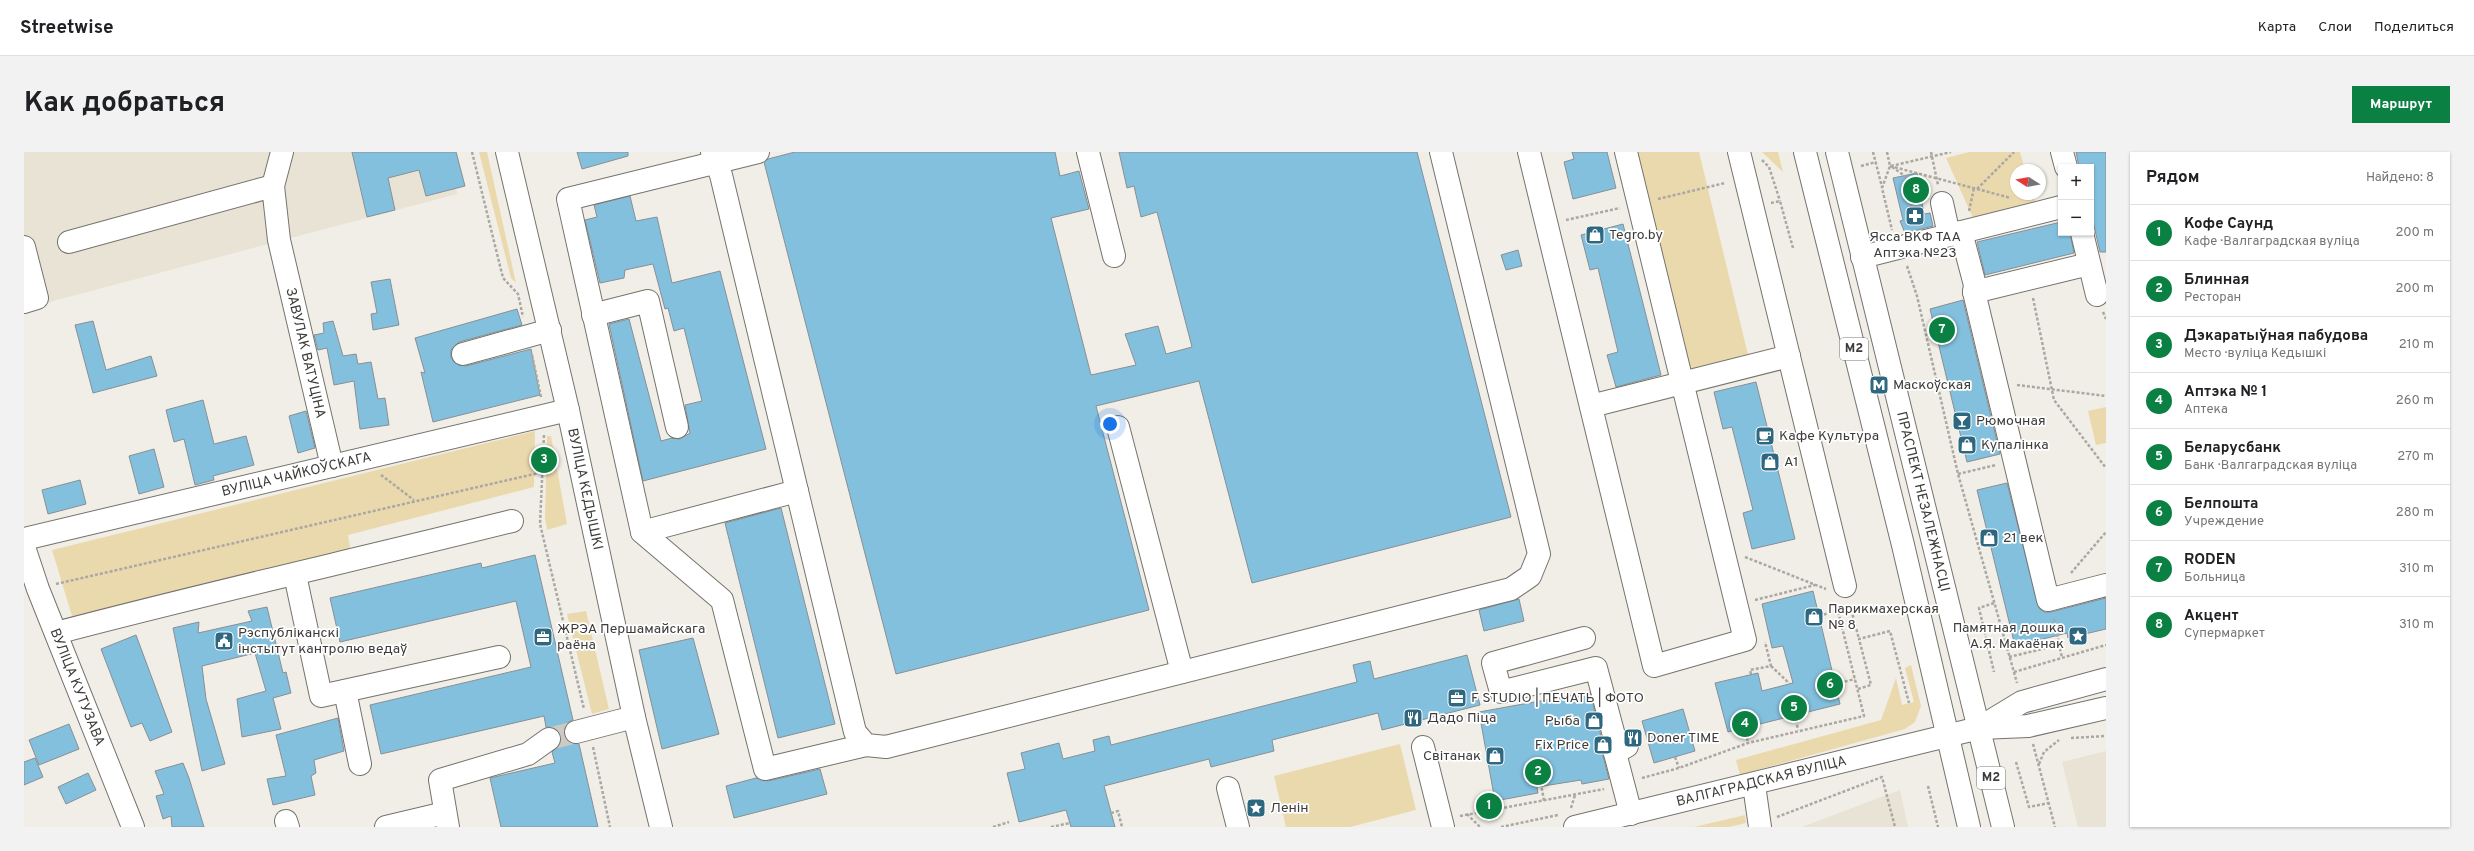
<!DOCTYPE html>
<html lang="ru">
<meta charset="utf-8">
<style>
body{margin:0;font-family:Overpass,sans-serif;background:#f2f2f2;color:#202124}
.controls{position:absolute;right:12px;top:12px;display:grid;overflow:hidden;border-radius:0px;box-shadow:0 1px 3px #0004}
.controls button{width:36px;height:36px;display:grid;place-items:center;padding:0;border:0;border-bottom:1px solid #e0e0e0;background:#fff;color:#202124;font:20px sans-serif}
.compass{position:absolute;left:1986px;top:12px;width:36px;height:36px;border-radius:50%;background:#fff;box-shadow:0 1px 3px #0004;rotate:281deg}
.you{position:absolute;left:1086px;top:272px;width:14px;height:14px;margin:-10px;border:3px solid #fff;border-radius:50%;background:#1a73e8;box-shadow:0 0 0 6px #1a73e833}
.badge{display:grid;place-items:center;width:26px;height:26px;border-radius:50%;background:#0b8043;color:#fff;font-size:13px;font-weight:700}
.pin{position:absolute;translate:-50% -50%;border:2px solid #fff;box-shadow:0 1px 4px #0006}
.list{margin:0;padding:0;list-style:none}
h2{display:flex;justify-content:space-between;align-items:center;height:52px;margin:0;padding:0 16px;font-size:17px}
h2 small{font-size:13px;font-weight:400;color:#757577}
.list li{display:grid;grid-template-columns:26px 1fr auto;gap:12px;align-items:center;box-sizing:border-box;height:56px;padding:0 16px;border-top:1px solid #e0e0e0}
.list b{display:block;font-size:15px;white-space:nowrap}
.list p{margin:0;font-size:13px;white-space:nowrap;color:#757577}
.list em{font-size:13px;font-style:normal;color:#757577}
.map{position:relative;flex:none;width:2082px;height:675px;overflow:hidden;border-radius:0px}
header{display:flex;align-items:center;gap:24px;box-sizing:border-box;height:56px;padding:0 20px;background:#fff;border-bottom:1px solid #e0e0e0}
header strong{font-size:19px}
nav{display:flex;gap:22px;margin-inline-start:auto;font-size:14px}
.intro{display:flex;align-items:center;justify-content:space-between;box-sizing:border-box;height:96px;padding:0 24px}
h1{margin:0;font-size:28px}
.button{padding:10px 18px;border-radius:0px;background:#0b8043;color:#fff;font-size:14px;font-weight:700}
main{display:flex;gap:24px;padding:0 24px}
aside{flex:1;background:#fff;border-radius:0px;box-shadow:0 1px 3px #0004}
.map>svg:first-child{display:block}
.built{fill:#e8e3d5}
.green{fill:#ebd9ae}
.building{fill:#83c0de;stroke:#898f93}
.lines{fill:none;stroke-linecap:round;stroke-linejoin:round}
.minor-tunnel{stroke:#cdcac4;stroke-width:22;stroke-dasharray:22 11;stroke-linecap:butt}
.minor-casing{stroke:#75736d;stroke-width:24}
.major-casing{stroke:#75736d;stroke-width:24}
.path{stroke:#aaa8a3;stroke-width:2.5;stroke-dasharray:3 2;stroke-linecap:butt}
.minor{stroke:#fff;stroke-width:22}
.major{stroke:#fff;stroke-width:22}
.labels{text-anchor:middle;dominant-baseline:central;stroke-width:3.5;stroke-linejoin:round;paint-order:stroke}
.shield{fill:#fff;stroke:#777675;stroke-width:1}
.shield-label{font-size:13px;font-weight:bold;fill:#3d3c3a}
.poi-label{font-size:14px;fill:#3d3c3a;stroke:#fff;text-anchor:start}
.street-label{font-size:14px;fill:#3d3c3a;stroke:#fff}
</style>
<header>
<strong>Streetwise</strong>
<nav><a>Карта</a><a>Слои</a><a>Поделиться</a></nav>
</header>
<div class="intro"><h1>Как добраться</h1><a class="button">Маршрут</a></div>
<main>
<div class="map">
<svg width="2082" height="675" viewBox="0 0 2082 675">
<rect width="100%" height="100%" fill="#f1eee7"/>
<g class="built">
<path d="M0,0H433L441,34L432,36L433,42L33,148L0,160Z"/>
<path d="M2082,599V675H2054L2038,610Z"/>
<path d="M1876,638L1884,675H1778Z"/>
</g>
<g class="green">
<path d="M455,0H463L492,131L487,126Z"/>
<path d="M1609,0H1675L1725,207L1662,224Z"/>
<path d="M1738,0H1754L1759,20Z"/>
<path d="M1945,0H1996L2001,18H1992V42H2009L2012,53L1949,66L1922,6Z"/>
<path d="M2082,255V291L2072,293L2064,259Z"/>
<path d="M511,279L510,335L324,383L327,402L48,464L28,398Z"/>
<path d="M523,284H527L543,372L523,378L521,366Z"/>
<path d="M562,459L585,557L568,562L543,462Z"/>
<path d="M1887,513L1897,554L1891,570L1881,577L1716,623L1712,608L1857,568L1872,526L1878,553L1890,550L1881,516Z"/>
<path d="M1376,592L1392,658L1326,675H1262L1250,624Z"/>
<path d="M1721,663L1722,671L1705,675H1670Z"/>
</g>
<g class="building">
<path d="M328,0H432L441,34L402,44L395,18L364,26L371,58L343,65Z"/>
<path d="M553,0H604V4L558,17Z"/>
<path d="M771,0H1031L1036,24L1055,19L1065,57L1027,66L1067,223L1112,213L1101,182L1134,174L1142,202L1168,195L1133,60L1117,65L1110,34L1103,36L1095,0H1393L1487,365L1228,431L1175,229L1072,254L1125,458L872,522L740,10L744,7Z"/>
<path d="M1548,0H1583L1592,36L1549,47L1540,10L1550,7Z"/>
<path d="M2052,0H2082V100H2076L2067,61V15H2055Z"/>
<path d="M1893,21L1900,62L1906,61L1909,74L1881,81L1876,69L1879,68L1869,26Z"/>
<path d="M606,44L612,69L633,65L648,131L696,119L742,297L619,329L585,172L605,167L637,289L648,286L656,287L666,281L661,253L678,249L660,176L650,179L644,156L641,157L629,112L601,118L600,126L576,131L561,68L573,65L570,53Z"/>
<path d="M2037,70V81H2046L2050,101L1961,123L1953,90Z"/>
<path d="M1599,72L1637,223L1592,235L1583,203L1594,200L1574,116L1566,118L1557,83Z"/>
<path d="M1494,98L1498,114L1482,118L1477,103Z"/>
<path d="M366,127L375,173L349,178L347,162L353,161L347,130Z"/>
<path d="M1939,148L1976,302L1943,310L1906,157Z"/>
<path d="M493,157L498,173L435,190L427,198V205L431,211L442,214L507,197L516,243L409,270L397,220L401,221L391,186Z"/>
<path d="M69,169L82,218L127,204L133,224L69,241L51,173Z"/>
<path d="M309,169L319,204L332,202L334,212L347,210L354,247L361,246L365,273L336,277L330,229L310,233L303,196L294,198L290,183L300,181L299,171Z"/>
<path d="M1732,230L1771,387L1728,397L1719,361L1729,358L1708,275L1699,277L1690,240Z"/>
<path d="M179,248L190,292L222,284L230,313L189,324L190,328L171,333L160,287L150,290L142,258Z"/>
<path d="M282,259L291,296L274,301L265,264Z"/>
<path d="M130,297L140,335L115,342L105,304Z"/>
<path d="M56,328L62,352L24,362L18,338Z"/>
<path d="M1983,331L2015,456L2020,460H2027L2082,446V477L2044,486L2043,481L1991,494L1953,338Z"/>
<path d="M757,356L811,572L754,586L701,371Z"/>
<path d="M511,403L549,568L543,571L540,583L543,589L555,592L574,675H477L466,626L531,611L528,600L536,593L537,585L531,576L522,575L520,564L357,602L346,553L507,515L492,449L316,490L306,446L457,411L458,416Z"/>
<path d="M1789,439L1816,552L1704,580L1691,531L1734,521L1738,539L1769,531L1759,494L1748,496L1738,452Z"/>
<path d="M1495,447L1500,469L1460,479L1455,458Z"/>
<path d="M243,455L259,521L262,520L267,541L249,546L257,577L218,585L213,547L242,539L231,501L178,514L182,547L201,612L178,619L149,476L175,470L174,481L228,469L224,459Z"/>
<path d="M112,483L148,580L126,589L118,571L107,575L77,497Z"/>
<path d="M669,486L695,582L638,597L615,498Z"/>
<path d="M1443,503L1456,553L1358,578L1354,561L1248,588L1250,599L1187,615L1185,607L1080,634L1091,675H1047L1042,658L995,670L983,621L1001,617L997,601L1035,591L1039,607L1071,599L1069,588L1085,584L1087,593L1333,530L1329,513L1346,509L1350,527Z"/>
<path d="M1566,540L1579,592V604L1585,627L1558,632L1557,628L1513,635L1514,641L1471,649L1455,560Z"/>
<path d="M1659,557L1671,599L1630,611L1618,569Z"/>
<path d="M314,566L320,599L290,608L292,621L287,624L291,643L249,653L243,627L262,624L252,583Z"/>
<path d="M45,572L55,597L15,613L5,588Z"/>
<path d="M11,606L19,625L0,633V610Z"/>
<path d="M159,611L165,626L180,675H148L147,664L139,667L132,644L140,642L131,619Z"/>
<path d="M796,617L803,642L710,666L702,634L732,626L744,629Z"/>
<path d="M64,621L72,638L42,652L34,635Z"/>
</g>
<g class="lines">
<path class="minor-tunnel" d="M525,587L552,580"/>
<defs>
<g id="minor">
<path id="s1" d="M483,0L544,258L610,565L637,675"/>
<path d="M688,0L697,23L831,580L842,593L862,595L1487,437L1506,424L1515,402L1417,0"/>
<path d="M734,0L544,47L618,380L773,339"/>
<path d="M1064,0L1090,104"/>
<path d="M1505,0L1630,514L1721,488L1602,0"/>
<path d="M1715,0L1821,434"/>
<path d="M2038,0L2042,15"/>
<path d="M249,34L258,0"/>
<path d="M1918,51L1925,83"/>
<path d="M1937,80L1951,133L1950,140"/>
<path d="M2058,81L2073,143"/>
<path id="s2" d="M45,90L249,34L255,88L308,314"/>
<path d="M0,95L13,146L0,150"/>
<path d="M1838,105L2037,55"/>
<path d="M2065,112L1950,140L2024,448L2082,433"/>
<path d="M569,163L624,149L653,275"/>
<path d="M439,202L526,178"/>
<path d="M1567,254L1765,204"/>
<path d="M1094,275L1158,520"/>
<path d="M618,380L698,448L741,617L842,593"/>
<path id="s3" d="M0,387L544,258"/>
<path id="s4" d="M0,395L14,437L109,675"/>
<path d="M271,423L297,544L475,505"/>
<path d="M32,481C183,441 336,407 488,369"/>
<path d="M1560,486L1469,511L1477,540L1572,516L1592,591L1591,601"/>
<path d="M321,539L336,612"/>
<path d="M1955,576L1998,550L2082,527"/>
<path d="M1956,576L2004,574L2082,556"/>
<path d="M552,580L610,565"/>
<path d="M1603,594L1591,601L1607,662"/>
<path d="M1399,595L1419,675"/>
<path d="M1730,633L1736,675"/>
<path d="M1204,636L1214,675"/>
<path d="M262,669L264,675"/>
<path d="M362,675L421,661"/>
<path d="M424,675L416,628L504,602L525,587"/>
</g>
<g id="major">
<path d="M1781,0L1879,393L1945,675"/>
<path id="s5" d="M1813,0L1979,675"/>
<path id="s6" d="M1551,675L1955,576"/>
</g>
</defs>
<use href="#minor" class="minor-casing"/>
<use href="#major" class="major-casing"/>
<g class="path">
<path d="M448,0L479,126L494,142L499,165"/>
<path d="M1849,0L1858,35"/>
<path d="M1863,0L1866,14L1858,36L1868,78"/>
<path d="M1907,0L1914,33"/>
<path d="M1738,8L1745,15L1756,49"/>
<path d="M1837,14L1852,10"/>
<path d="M1866,14L1987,46"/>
<path d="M1867,14L1927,0"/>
<path d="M1868,15L1881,24L1890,63"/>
<path d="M1953,37L1990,0"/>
<path d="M1634,47L1701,31"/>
<path d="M1747,51L1756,49L1769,96"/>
<path d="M1945,59L1950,36"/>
<path d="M1542,68L1596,56"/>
<path d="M1883,114L1893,144L1934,322L1993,531"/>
<path d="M2009,146L2030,248L2082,316"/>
<path d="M2079,160L2082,167"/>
<path d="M508,203L517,245"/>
<path d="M1993,233L2082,244"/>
<path d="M520,283L516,372L560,557"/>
<path d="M1934,322L1972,313"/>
<path d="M357,323L390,348"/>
<path d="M1721,405L1802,437"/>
<path d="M2047,421L2082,380"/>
<path d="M32,432L519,320"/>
<path d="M1731,448L1791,433"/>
<path d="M1970,451L1955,456L1970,520"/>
<path d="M1826,453L1835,487"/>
<path d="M1795,464L1814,458"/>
<path d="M2030,467L2038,506"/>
<path d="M1985,505L2035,493"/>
<path d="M1747,514L1766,532"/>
<path d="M1990,520L2082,493"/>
<path d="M1727,522L1726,518L1747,514L1741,490"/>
<path d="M1811,532L1831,527"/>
<path d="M1834,537L1847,533L1835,487L1866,479L1885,551"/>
<path d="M1771,563L1774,578"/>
<path d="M1721,576L1724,591"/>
<path d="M2047,586L2082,584"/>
<path d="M2009,592L2031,675"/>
<path d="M569,595L586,675"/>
<path d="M1651,605L1655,616"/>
<path d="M1992,610L2005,655L2025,651"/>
<path d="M2015,612L2020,600L2035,588"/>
<path d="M1516,626L1520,649"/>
<path d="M1618,626L1655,616L1724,591L1840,564L1812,451"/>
<path d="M1904,634L1914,675"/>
<path d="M1547,656L1551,643"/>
<path d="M1087,661L1094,659L1098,675"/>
<path d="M1443,662L1456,675"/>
<path d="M1436,664L1580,637"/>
<path d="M1753,665L1858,625L1871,675"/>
<path d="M969,675L985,670"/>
<path d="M1027,675L1046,671"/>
<path d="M1477,675L1534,663"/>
</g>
<use href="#minor" class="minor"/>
<use href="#major" class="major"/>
</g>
<defs>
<symbol id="pharmacy-square" viewBox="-11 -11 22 22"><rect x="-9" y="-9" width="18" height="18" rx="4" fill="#2e6780" stroke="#fff"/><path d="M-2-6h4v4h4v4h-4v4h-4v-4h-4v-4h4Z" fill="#fff"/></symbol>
<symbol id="shop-square" viewBox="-11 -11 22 22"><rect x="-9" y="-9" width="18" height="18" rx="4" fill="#2e6780" stroke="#fff"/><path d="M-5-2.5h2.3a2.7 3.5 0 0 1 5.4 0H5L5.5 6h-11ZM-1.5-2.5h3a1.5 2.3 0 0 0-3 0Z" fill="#fff"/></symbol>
<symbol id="metro-square" viewBox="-11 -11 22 22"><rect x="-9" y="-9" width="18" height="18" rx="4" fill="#2e6780" stroke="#fff"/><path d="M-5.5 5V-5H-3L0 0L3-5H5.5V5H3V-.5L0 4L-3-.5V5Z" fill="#fff"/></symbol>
<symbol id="bar-square" viewBox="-11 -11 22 22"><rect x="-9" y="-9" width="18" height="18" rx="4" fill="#2e6780" stroke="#fff"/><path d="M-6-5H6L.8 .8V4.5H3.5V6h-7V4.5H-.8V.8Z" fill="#fff"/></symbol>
<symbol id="cafe-square" viewBox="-11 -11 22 22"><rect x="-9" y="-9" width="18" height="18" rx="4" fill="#2e6780" stroke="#fff"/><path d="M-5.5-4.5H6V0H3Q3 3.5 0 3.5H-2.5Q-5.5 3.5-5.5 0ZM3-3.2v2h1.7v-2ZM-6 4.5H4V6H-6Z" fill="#fff"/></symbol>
<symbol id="sight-square" viewBox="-11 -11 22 22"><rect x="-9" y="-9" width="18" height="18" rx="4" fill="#2e6780" stroke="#fff"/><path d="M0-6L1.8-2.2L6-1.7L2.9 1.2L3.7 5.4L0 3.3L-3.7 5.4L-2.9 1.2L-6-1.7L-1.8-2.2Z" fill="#fff"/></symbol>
<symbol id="office-square" viewBox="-11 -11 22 22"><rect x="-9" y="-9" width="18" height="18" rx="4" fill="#2e6780" stroke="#fff"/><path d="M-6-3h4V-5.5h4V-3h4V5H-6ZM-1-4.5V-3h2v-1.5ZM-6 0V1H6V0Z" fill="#fff"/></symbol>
<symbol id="civic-square" viewBox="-11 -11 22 22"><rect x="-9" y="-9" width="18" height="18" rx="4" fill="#2e6780" stroke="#fff"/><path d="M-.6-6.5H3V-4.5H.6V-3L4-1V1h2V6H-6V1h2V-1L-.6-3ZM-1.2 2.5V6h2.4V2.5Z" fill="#fff"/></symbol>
<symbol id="restaurant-square" viewBox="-11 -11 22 22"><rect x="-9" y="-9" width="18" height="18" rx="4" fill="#2e6780" stroke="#fff"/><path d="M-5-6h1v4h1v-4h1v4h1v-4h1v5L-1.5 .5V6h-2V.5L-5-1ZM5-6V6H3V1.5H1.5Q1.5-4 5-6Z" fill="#fff"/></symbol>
</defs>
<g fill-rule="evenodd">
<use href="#pharmacy-square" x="1880" y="53" width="22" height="22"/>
<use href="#shop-square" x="1560" y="72" width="22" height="22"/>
<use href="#metro-square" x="1844" y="222" width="22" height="22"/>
<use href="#bar-square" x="1927" y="258" width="22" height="22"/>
<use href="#cafe-square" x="1730" y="273" width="22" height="22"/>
<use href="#shop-square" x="1932" y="282" width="22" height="22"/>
<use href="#shop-square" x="1735" y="299" width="22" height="22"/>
<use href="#shop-square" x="1954" y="375" width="22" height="22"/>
<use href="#shop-square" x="1779" y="454" width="22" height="22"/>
<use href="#sight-square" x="2043" y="473" width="22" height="22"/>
<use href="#office-square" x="508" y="474" width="22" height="22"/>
<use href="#civic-square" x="189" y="478" width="22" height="22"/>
<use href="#office-square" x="1422" y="535" width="22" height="22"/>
<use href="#restaurant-square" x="1378" y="555" width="22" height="22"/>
<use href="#shop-square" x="1559" y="558" width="22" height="22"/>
<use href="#restaurant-square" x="1598" y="575" width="22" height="22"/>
<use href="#shop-square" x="1568" y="582" width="22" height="22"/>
<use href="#shop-square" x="1460" y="593" width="22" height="22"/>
<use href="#sight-square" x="1221" y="645" width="22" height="22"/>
</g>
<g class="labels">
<g class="shield">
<rect x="1816" y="186" width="28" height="22" rx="3"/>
<rect x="1953" y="615" width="28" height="22" rx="3"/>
</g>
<g class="shield-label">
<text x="1830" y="197">М2</text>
<text x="1967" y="626">М2</text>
</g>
<g class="poi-label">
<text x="1585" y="83">Tegro.by</text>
<text x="1891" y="85" text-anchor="middle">Ясса ВКФ ТАА<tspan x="1891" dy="16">Аптэка №23</tspan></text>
<text x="1869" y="233">Маскоўская</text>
<text x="1952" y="269">Рюмочная</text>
<text x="1755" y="284">Кафе Культура</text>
<text x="1957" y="293">Купалiнка</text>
<text x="1760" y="310">A1</text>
<text x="1979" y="386">21 век</text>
<text x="1804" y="457">Парикмахерская<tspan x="1804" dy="16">№ 8</tspan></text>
<text x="2040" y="476" text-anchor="end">Памятная дошка<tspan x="2040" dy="16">А.Я. Макаёнак</tspan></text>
<text x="533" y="477">ЖРЭА Першамайскага<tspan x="533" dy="16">раёна</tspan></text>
<text x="214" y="481">Рэспубліканскі<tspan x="214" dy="16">інстытут кантролю ведаў</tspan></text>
<text x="1447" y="546">F STUDIO | ПЕЧАТЬ | ФОТО</text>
<text x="1403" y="566">Дадо Піца</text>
<text x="1556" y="569" text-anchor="end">Рыба</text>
<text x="1623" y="586">Doner TIME</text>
<text x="1565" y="593" text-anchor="end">Fix Price</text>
<text x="1457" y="604" text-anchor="end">Світанак</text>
<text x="1246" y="656">Ленін</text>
</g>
<g class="street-label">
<text stroke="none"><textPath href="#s2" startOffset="382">ЗАВУЛАК ВАТУЦІНА</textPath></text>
<text stroke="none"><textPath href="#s3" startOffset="280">ВУЛІЦА ЧАЙКОЎСКАГА</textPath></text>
<text stroke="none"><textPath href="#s1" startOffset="346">ВУЛІЦА КЕДЫШКІ</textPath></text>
<text stroke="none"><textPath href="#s5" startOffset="360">ПРАСПЕКТ НЕЗАЛЕЖНАСЦІ</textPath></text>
<text stroke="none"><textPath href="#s4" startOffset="150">ВУЛІЦА КУТУЗАВА</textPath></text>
<text stroke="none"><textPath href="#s6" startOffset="192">ВАЛГАГРАДСКАЯ ВУЛІЦА</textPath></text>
</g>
</g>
</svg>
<div class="controls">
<button>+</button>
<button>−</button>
</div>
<svg class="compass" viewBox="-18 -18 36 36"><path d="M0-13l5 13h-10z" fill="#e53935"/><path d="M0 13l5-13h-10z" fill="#757577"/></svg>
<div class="you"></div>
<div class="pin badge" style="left:1465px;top:654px">1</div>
<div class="pin badge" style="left:1514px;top:620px">2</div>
<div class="pin badge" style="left:520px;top:308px">3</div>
<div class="pin badge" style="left:1721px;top:572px">4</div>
<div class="pin badge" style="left:1770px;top:556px">5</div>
<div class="pin badge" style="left:1806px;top:533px">6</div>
<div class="pin badge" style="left:1918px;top:178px">7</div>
<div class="pin badge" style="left:1892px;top:38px">8</div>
</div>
<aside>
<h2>Рядом<small>Найдено: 8</small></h2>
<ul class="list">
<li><span class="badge">1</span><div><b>Кофе Саунд</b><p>Кафе · Валгаградская вуліца</p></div><em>200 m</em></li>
<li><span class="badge">2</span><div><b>Блинная</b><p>Ресторан</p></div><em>200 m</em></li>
<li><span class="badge">3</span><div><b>Дэкаратыўная пабудова</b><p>Место · вуліца Кедышкі</p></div><em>210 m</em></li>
<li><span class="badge">4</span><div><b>Аптэка № 1</b><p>Аптека</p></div><em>260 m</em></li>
<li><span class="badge">5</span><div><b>Беларусбанк</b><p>Банк · Валгаградская вуліца</p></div><em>270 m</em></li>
<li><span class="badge">6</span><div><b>Белпошта</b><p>Учреждение</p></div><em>280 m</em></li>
<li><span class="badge">7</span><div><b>RODEN</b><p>Больница</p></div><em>310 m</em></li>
<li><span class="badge">8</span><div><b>Акцент</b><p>Супермаркет</p></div><em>310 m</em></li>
</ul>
</aside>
</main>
